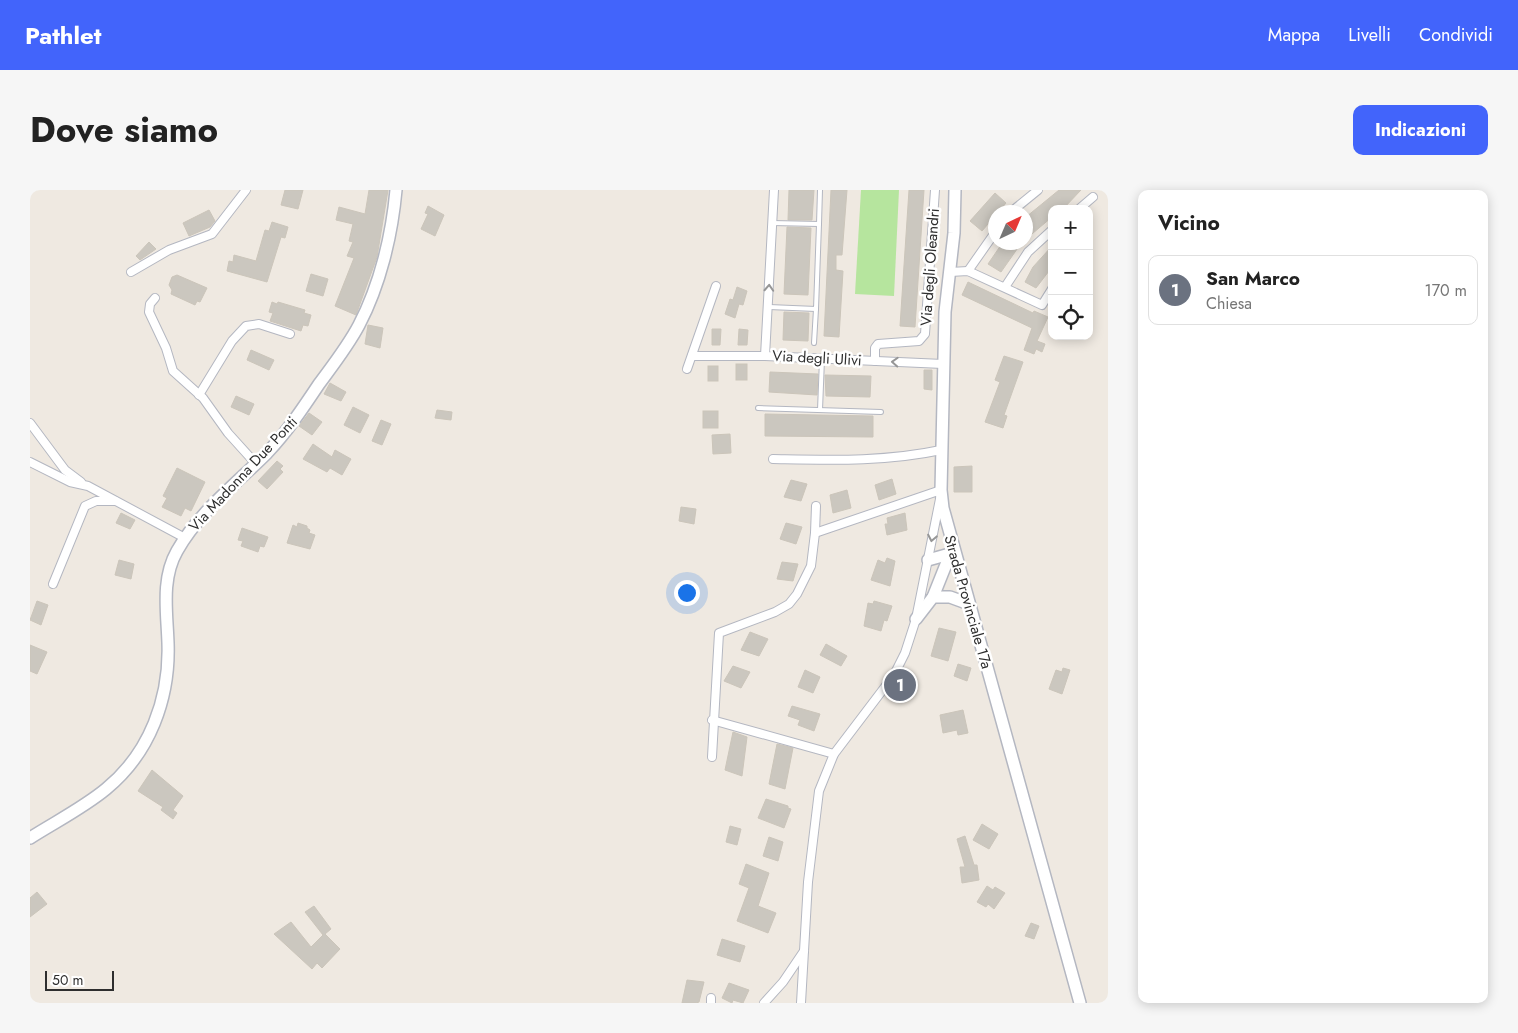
<!DOCTYPE html>
<html lang="it">
<meta charset="utf-8">
<style>
body{margin:0;font-family:Jost,sans-serif;background:#f6f6f6;color:#222}
.controls{position:absolute;right:15px;top:15px;display:grid;overflow:hidden;border-radius:10px;box-shadow:0 2px 12px #0003}
.controls button{width:45px;height:45px;display:grid;place-items:center;padding:0;border:0;border-bottom:1px solid #e0e0e0;background:#fff;color:#222;font:25px sans-serif}
.compass{position:absolute;left:958px;top:15px;width:45px;height:45px;border-radius:50%;background:#fff;box-shadow:0 2px 12px #0003;rotate:44deg}
.scale{position:absolute;left:15px;bottom:12px;width:69px;box-sizing:border-box;padding-left:5px;border:2px solid #2e2e2e;border-top:0;font-size:14px;line-height:18px;white-space:nowrap;color:#2e2e2e;-webkit-text-stroke:4px #fff;paint-order:stroke}
.you{position:absolute;left:656px;top:402px;width:18px;height:18px;margin:-12px;border:4px solid #fff;border-radius:50%;background:#1a73e8;box-shadow:0 0 0 8px #1a73e833}
.badge{display:grid;place-items:center;width:32px;height:32px;border-radius:50%;background:#4264fb;color:#fff;font-size:16px;font-weight:700}
.pin{position:absolute;translate:-50% -50%;border:2px solid #fff;box-shadow:0 1px 5px #0006}
.list{margin:0;padding:0;list-style:none}
h2{display:flex;justify-content:space-between;align-items:center;height:65px;margin:0;padding:0 20px;font-size:21px}
h2 small{font-size:16px;font-weight:400;color:#767676}
.list li{display:grid;grid-template-columns:32px 1fr auto;gap:15px;align-items:center;box-sizing:border-box;height:70px;margin:0 10px 10px;padding:0 10px;border:1px solid #e0e0e0;border-radius:10px}
.list b{display:block;font-size:19px;white-space:nowrap}
.list p{margin:0;font-size:16px;white-space:nowrap;color:#767676}
.list em{font-size:16px;font-style:normal;color:#767676}
.icon{flex:none;width:28px;height:28px;fill:none;stroke:currentColor;stroke-width:2;stroke-linecap:round;stroke-linejoin:round}
.map{position:relative;flex:none;width:1078px;height:813px;overflow:hidden;border-radius:10px}
header{display:flex;align-items:center;gap:30px;box-sizing:border-box;height:70px;padding:0 25px;background:#4264fb;color:#fff}
header strong{font-size:24px}
nav{display:flex;gap:28px;margin-inline-start:auto;font-size:18px}
.intro{display:flex;align-items:center;justify-content:space-between;box-sizing:border-box;height:120px;padding:0 30px}
h1{margin:0;font-size:35px}
.button{padding:12px 22px;border-radius:10px;background:#4264fb;color:#fff;font-size:18px;font-weight:700}
main{display:flex;gap:30px;padding:0 30px}
aside{flex:1;background:#fff;border-radius:10px;box-shadow:0 2px 12px #0003}
.map>svg:first-child{display:block}
.green{fill:#b6e59e}
.building{fill:#cbc7bf;stroke:#cbc5ba}
.lines{fill:none;stroke-linecap:round;stroke-linejoin:round}
.lane-casing{stroke:#b4b7c1;stroke-width:6}
.street-casing{stroke:#b4b7c1;stroke-width:10}
.secondary-casing{stroke:#b4b7c1;stroke-width:14}
.lane{stroke:#fff;stroke-width:4}
.street{stroke:#fff;stroke-width:8}
.secondary{stroke:#fff;stroke-width:11}
.oneway{stroke:#969696}
.labels{text-anchor:middle;dominant-baseline:central;stroke-width:5;stroke-linejoin:round;paint-order:stroke}
.street-label{font-size:15px;fill:#2e2e2e;stroke:#fff}
</style>
<header>
<strong>Pathlet</strong>
<nav><a>Mappa</a><a>Livelli</a><a>Condividi</a></nav>
</header>
<div class="intro"><h1>Dove siamo</h1><a class="button">Indicazioni</a></div>
<main>
<div class="map">
<svg width="1078" height="813" viewBox="0 0 1078 813">
<rect width="100%" height="100%" fill="#efe9e1"/>
<path class="green" d="M831,0H869L864,106L825,104Z"/>
<g class="building">
<path d="M255,0H273L268,19L251,15Z"/>
<path d="M339,0H358L347,67L326,125L305,116L324,68L317,66L323,52L319,51L323,34L306,30L309,17L335,24Z"/>
<path d="M759,0H784L782,30H758Z"/>
<path d="M801,0H817L812,65H806V80L813,81L809,147L794,146Z"/>
<path d="M879,0H894L885,137L870,136Z"/>
<path d="M1029,0H1051L1033,19H1022V27L996,49V27Z"/>
<path d="M965,3L976,13L952,41L940,31Z"/>
<path d="M398,16L414,25L405,46L391,39L398,24L395,23Z"/>
<path d="M179,20L185,31L180,37L159,46L153,33Z"/>
<path d="M242,32L258,37L255,48L251,47L237,92L197,81L199,71L203,72L204,65L226,71L235,40L239,41Z"/>
<path d="M757,37L781,38L778,105L754,104Z"/>
<path d="M119,52L126,59L110,70L106,66Z"/>
<path d="M973,52H992L971,82L958,74Z"/>
<path d="M1022,56V77L1006,98L995,92L1003,77Z"/>
<path d="M281,84L298,89L293,106L276,101Z"/>
<path d="M147,85L177,98L170,112L167,111L165,115L141,104L142,100L139,95L142,87Z"/>
<path d="M938,92L1003,123L1004,121L1018,127L1007,151L1015,154L1012,162L1006,159L1004,164L994,160L1002,138L932,105Z"/>
<path d="M707,97L717,101L713,115L709,114L705,128L695,124L700,109L703,110Z"/>
<path d="M242,112L247,114L248,112L275,120L274,123L281,125L278,136L273,135L271,141L240,131L243,123L239,122Z"/>
<path d="M754,122L779,123L778,151L753,150Z"/>
<path d="M338,135L353,138L350,158L335,154Z"/>
<path d="M682,139H691L690,155H682Z"/>
<path d="M709,139L718,140L717,155H708Z"/>
<path d="M221,160L244,170L239,180L217,170Z"/>
<path d="M974,166L993,172L974,225L977,226L973,238L955,232L970,192L965,190Z"/>
<rect x="706" y="174" width="11" height="16"/>
<rect x="678" y="176" width="10" height="15"/>
<path d="M894,180H902V200L894,199Z"/>
<path d="M740,182L788,184L787,205L739,202Z"/>
<path d="M795,185L841,186L840,207L796,206Z"/>
<path d="M300,193L316,202L311,211L294,204Z"/>
<path d="M206,206L224,214L219,225L201,217Z"/>
<path d="M323,217L339,225L330,243L314,235Z"/>
<path d="M407,220L422,222L421,230L405,228Z"/>
<rect x="673" y="221" width="15" height="17"/>
<path d="M279,223L292,232L282,245L269,236Z"/>
<path d="M735,224L843,226V247L735,246Z"/>
<path d="M351,230L361,234L352,255L342,251Z"/>
<path d="M700,244L701,263L683,264L682,245Z"/>
<path d="M283,254L302,267L305,260L321,269L312,285L300,278L297,282L273,269Z"/>
<path d="M247,271L253,276L250,279L253,282L237,299L228,291Z"/>
<path d="M942,276V302H924V277Z"/>
<path d="M147,278L175,292L161,321L155,318L151,326L132,317L137,308L133,306Z"/>
<path d="M862,289L866,304L849,310L845,295Z"/>
<path d="M761,290L777,294L771,311L754,307Z"/>
<path d="M817,300L821,318L803,323L800,305Z"/>
<path d="M651,317L666,319L664,334L649,331Z"/>
<path d="M91,323L105,330L100,339L86,333Z"/>
<path d="M875,323L877,340L857,345L855,334H858L857,328Z"/>
<path d="M268,333L277,336V338L280,340L279,343L285,345L280,359L257,353L263,335L267,337Z"/>
<path d="M756,333L772,337L766,354L750,349Z"/>
<path d="M212,338L238,347L234,357L230,356L228,362L211,356L213,351L208,350Z"/>
<path d="M857,368L865,371L860,396L841,390L848,370L855,373Z"/>
<path d="M89,370L104,374L101,389L85,385Z"/>
<path d="M752,372L768,374L763,391L747,389Z"/>
<path d="M7,411L18,415L11,435L0,430Z"/>
<path d="M844,411L862,416L857,431L854,430L851,441L834,436L838,413L843,414Z"/>
<path d="M909,438L926,442L918,471L901,466Z"/>
<path d="M720,442L738,449L729,466L711,460Z"/>
<path d="M796,454L817,466L811,476L790,465Z"/>
<path d="M0,455L17,462L7,484L0,481Z"/>
<path d="M928,474L941,478L937,491L924,486Z"/>
<path d="M703,476L720,482L711,498L694,491Z"/>
<path d="M1033,478L1040,480L1032,504L1019,499L1026,480L1032,482Z"/>
<path d="M775,480L790,487L783,503L768,497Z"/>
<path d="M762,516L790,524L784,541L768,535L770,530L758,526Z"/>
<path d="M933,520L938,543L928,545L927,540L913,543L910,525Z"/>
<path d="M703,542L717,547L712,586L695,580Z"/>
<path d="M747,554L763,558L755,599L739,594Z"/>
<path d="M122,580L153,606L143,620L147,623L143,629L131,620L133,617L108,601Z"/>
<path d="M736,609L758,616V618L761,619L754,638L728,628Z"/>
<path d="M952,634L968,644L959,659L943,650Z"/>
<path d="M700,636L711,639L707,655L696,652Z"/>
<path d="M935,646L944,675H947L949,690L932,693L930,677H935L927,649Z"/>
<path d="M739,647L753,652L748,671L733,666Z"/>
<path d="M716,674L739,683L728,716L746,723L738,743L707,731L719,698L709,694Z"/>
<path d="M957,696L963,700L965,697L975,703L964,719L958,714L956,717L947,712Z"/>
<path d="M7,702L17,714L0,727V708Z"/>
<path d="M284,716L301,739L295,744L310,759L292,778L287,773L282,779L244,744L261,732L281,757L293,745L275,722Z"/>
<path d="M1001,733L1009,736L1004,749L995,746Z"/>
<path d="M692,749L715,756L710,772L687,765Z"/>
<path d="M657,790L674,792L669,812L666,813H652Z"/>
<path d="M699,793L719,800L713,813L703,810L702,813L692,808Z"/>
</g>
<g class="lines">
<defs>
<g id="lane">
<path d="M789,34L790,0"/>
<path d="M739,117L786,119L789,34L742,33"/>
<path d="M784,153L786,119"/>
<path d="M728,218L851,222"/>
<path d="M790,220L792,169"/>
</g>
<g id="street">
<path d="M744,0L735,166L913,174"/>
<path d="M1049,19L1063,7"/>
<path d="M981,22L1008,0"/>
<path d="M938,81L966,41"/>
<path d="M101,82L139,60L182,44L216,0"/>
<path d="M920,82L938,81L1012,115L1022,99"/>
<path d="M975,97L998,62L1022,40"/>
<path d="M125,108L120,114L119,122L136,158L143,181L173,208L198,243L226,274"/>
<path d="M662,166H735"/>
<path d="M845,171V158L848,154L889,151L895,144L905,0"/>
<path d="M657,179L686,96"/>
<path d="M169,205L202,151L216,136L229,134L260,144"/>
<path d="M0,233L35,280L51,292"/>
<path d="M743,269C800,270 855,272 911,260"/>
<path d="M0,272L40,292L58,296L155,348"/>
<path d="M785,343L786,316"/>
<path d="M23,394L55,316L66,311H85"/>
<path d="M682,530L804,564"/>
<path d="M682,567L689,443L745,422L759,414L767,404L781,376L785,343L911,300"/>
<path d="M681,813V808"/>
<path d="M734,813L753,792L774,761"/>
<path d="M771,813L778,692L789,601L804,564L864,485L875,463L886,429L910,309"/>
</g>
<g id="secondary">
<path d="M925,0L924,43L915,122L911,300L913,318L1050,813"/>
<path d="M898,370L916,365L925,370"/>
<path d="M903,407L923,357"/>
<path d="M886,429L903,407H920L939,414"/>
<path d="M0,648C25,632 53,618 76,599C120,563 140,508 138,453C137,422 131,389 147,361C169,322 206,294 237,263C257,242 273,218 289,194C303,175 318,156 329,135C350,95 362,45 366,0"/>
</g>
</defs>
<use href="#lane" class="lane-casing"/>
<use href="#street" class="street-casing"/>
<use href="#secondary" class="secondary-casing"/>
<use href="#lane" class="lane"/>
<use href="#street" class="street"/>
<use href="#secondary" class="secondary"/>
</g>
<defs><path id="oneway-chevron" d="M-2-3.5L2.5 0L-2 3.5" fill="none" stroke-width="1.6" stroke-linecap="round" stroke-linejoin="round" transform="scale(1.25)"/></defs>
<g class="oneway">
<use href="#oneway-chevron" transform="translate(739 98) rotate(-87)"/>
<use href="#oneway-chevron" transform="translate(865 172) rotate(-177)"/>
<use href="#oneway-chevron" transform="translate(902 348) rotate(101)"/>
</g>
<g class="labels">
<g class="street-label">
<text transform="translate(900 77) rotate(-86)">Via degli Oleandri</text>
<text transform="translate(787 168) rotate(3)">Via degli Ulivi</text>
<text transform="translate(213 284) rotate(-47)">Via Madonna Due Ponti</text>
<text transform="translate(938 412) rotate(74)">Strada Provinciale 17a</text>
</g>
</g>
</svg>
<div class="controls">
<button>+</button>
<button>−</button>
<button><svg class="icon" aria-label="locate" viewBox="0 0 24 24"><circle cx="12" cy="12" r="6"/><path d="M12 2v4M12 18v4M2 12h4M18 12h4"/></svg></button>
</div>
<svg class="compass" viewBox="-18 -18 36 36"><path d="M0-13l5 13h-10z" fill="#e53935"/><path d="M0 13l5-13h-10z" fill="#767676"/></svg>
<div class="scale">50 m</div>
<div class="you"></div>
<div class="pin badge" style="left:870px;top:495px;background:#6b7280">1</div>
</div>
<aside>
<h2>Vicino<small></small></h2>
<ul class="list">
<li><span class="badge" style="background:#6b7280">1</span><div><b>San Marco</b><p>Chiesa</p></div><em>170 m</em></li>
</ul>
</aside>
</main>
